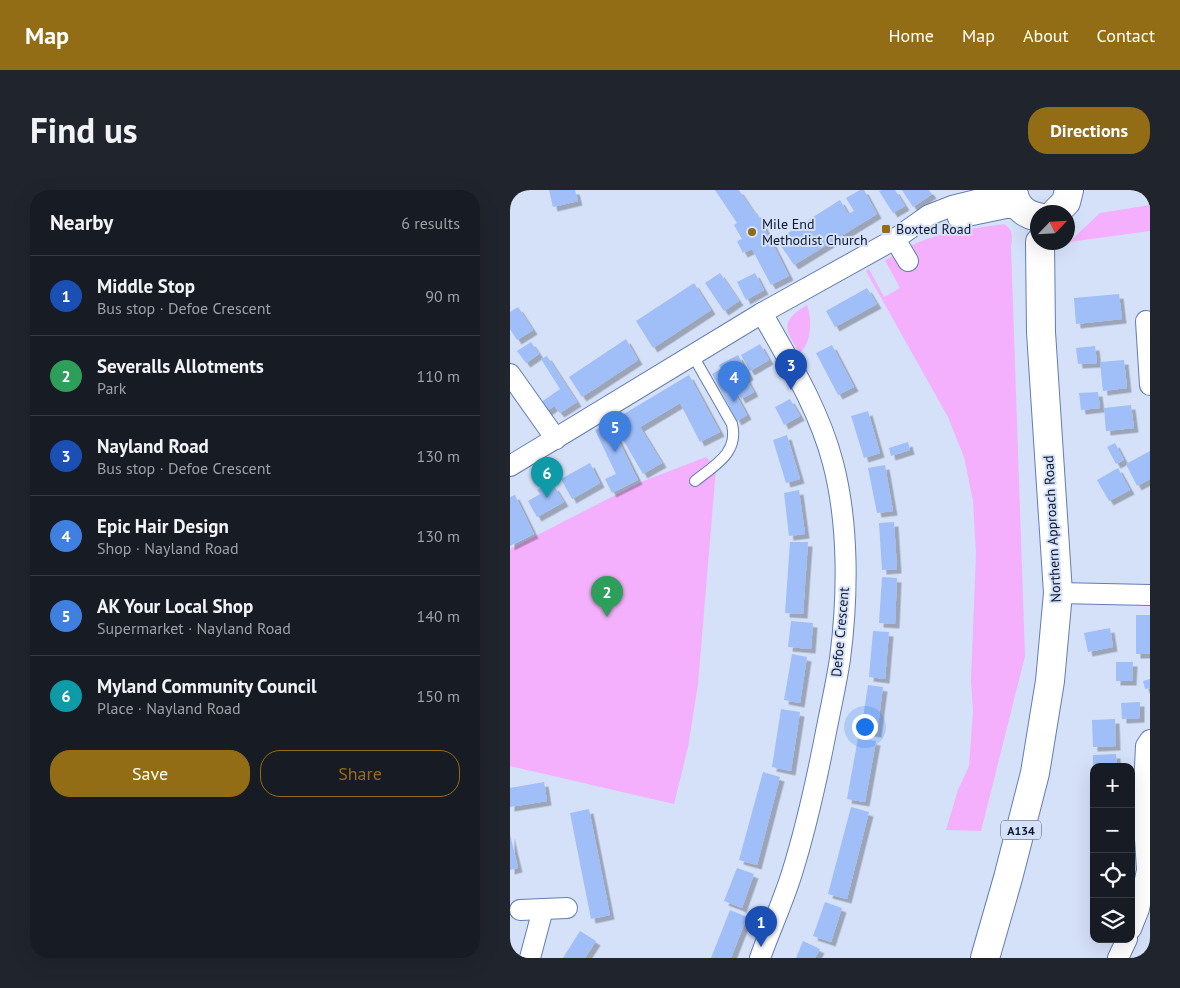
<!DOCTYPE html>
<meta charset="utf-8">
<style>
body{margin:0;font-family:"PT Sans",sans-serif;background:#20242c;color:#f1f3f6}
.controls{position:absolute;right:15px;bottom:15px;display:grid;overflow:hidden;border-radius:10px;box-shadow:0 5px 20px #0002}
.controls button{width:45px;height:45px;display:grid;place-items:center;padding:0;border:0;border-bottom:1px solid #363941;background:#171b24;color:#f1f3f6;font:25px sans-serif}
.compass{position:absolute;left:520px;top:15px;width:45px;height:45px;border-radius:50%;background:#171b24;box-shadow:0 5px 20px #0002;rotate:65deg}
.you{position:absolute;left:354px;top:536px;width:18px;height:18px;margin:-12px;border:4px solid #fff;border-radius:50%;background:#1a73e8;box-shadow:0 0 0 8px #1a73e833}
.badge{display:grid;place-items:center;width:32px;height:32px;border-radius:50%;background:#936d15;color:#fff;font-size:16px;font-weight:700}
.pin{position:absolute;translate:-50% -41px;filter:drop-shadow(0 1px 2px #0008)}
.pin::after{content:'';position:absolute;top:26px;width:18px;height:15px;background:inherit;clip-path:polygon(0 0,100% 0,50% 100%)}
.list{margin:0;padding:0;list-style:none}
h2{display:flex;justify-content:space-between;align-items:center;height:65px;margin:0;padding:0 20px;font-size:21px}
h2 small{font-size:16px;font-weight:400;color:#9ea1a6}
.list li{display:grid;grid-template-columns:32px 1fr auto;gap:15px;align-items:center;box-sizing:border-box;height:80px;padding:0 20px;border-top:1px solid #363941}
.list b{display:block;font-size:19px;white-space:nowrap}
.list p{margin:0;font-size:16px;white-space:nowrap;color:#9ea1a6}
.list em{font-size:16px;font-style:normal;color:#9ea1a6}
.actions{display:flex;gap:10px;padding:15px 20px}
.actions a{flex:1;padding:11px 0;border:1px solid #936d15;border-radius:20px;text-align:center;font-size:18px;color:#936d15}
.actions .main{background:#936d15;color:#fff}
.icon{flex:none;width:28px;height:28px;fill:none;stroke:currentColor;stroke-width:2;stroke-linecap:round;stroke-linejoin:round}
.map{position:relative;flex:none;width:640px;height:768px;overflow:hidden;border-radius:20px}
header{display:flex;align-items:center;gap:30px;box-sizing:border-box;height:70px;padding:0 25px;background:#936d15;color:#fff}
header strong{font-size:24px}
nav{display:flex;gap:28px;margin-inline-start:auto;font-size:18px}
.intro{display:flex;align-items:center;justify-content:space-between;box-sizing:border-box;height:120px;padding:0 30px}
h1{margin:0;font-size:35px}
.button{padding:12px 22px;border-radius:20px;background:#936d15;color:#fff;font-size:18px;font-weight:700}
main{display:flex;gap:30px;padding:0 30px}
aside{flex:1;background:#171b24;border-radius:20px;box-shadow:0 5px 20px #0002}
.map>svg:first-child{display:block}
.green{fill:#f4b0fc}
.building{fill:#a0bef8;filter:url(#shadow)}
.lines{fill:none;stroke-linecap:round;stroke-linejoin:round}
.service-casing{stroke:#627db3;stroke-width:12}
.minor-casing{stroke:#627db3;stroke-width:22}
.primary-casing{stroke:#627db3;stroke-width:30}
.service{stroke:#fff;stroke-width:10}
.minor{stroke:#fff;stroke-width:20}
.primary{stroke:#fff;stroke-width:28}
.poi-dot{fill:#936d15;stroke:#d5e1f9;stroke-width:2}
.labels{text-anchor:middle;dominant-baseline:central;stroke-width:4;stroke-linejoin:round;paint-order:stroke}
.shield{fill:#d5e1f9;stroke:#49546a;stroke-width:1}
.shield-label{font-size:12px;font-weight:bold;fill:#0d182d}
.poi-label{font-size:14px;fill:#0d182d;stroke:#d5e1f9;text-anchor:start}
.street-label{font-size:14px;fill:#0d182d;stroke:#d5e1f9}
</style>
<header>
<strong>Map</strong>
<nav><a>Home</a><a>Map</a><a>About</a><a>Contact</a></nav>
</header>
<div class="intro"><h1>Find us</h1><a class="button">Directions</a></div>
<main>
<aside>
<h2>Nearby<small>6 results</small></h2>
<ul class="list">
<li><span class="badge" style="background:#1a4fb4">1</span><div><b>Middle Stop</b><p>Bus stop · Defoe Crescent</p></div><em>90 m</em></li>
<li><span class="badge" style="background:#2e9e5b">2</span><div><b>Severalls Allotments</b><p>Park</p></div><em>110 m</em></li>
<li><span class="badge" style="background:#1a4fb4">3</span><div><b>Nayland Road</b><p>Bus stop · Defoe Crescent</p></div><em>130 m</em></li>
<li><span class="badge" style="background:#3f7fe0">4</span><div><b>Epic Hair Design</b><p>Shop · Nayland Road</p></div><em>130 m</em></li>
<li><span class="badge" style="background:#3f7fe0">5</span><div><b>AK Your Local Shop</b><p>Supermarket · Nayland Road</p></div><em>140 m</em></li>
<li><span class="badge" style="background:#0f9aa8">6</span><div><b>Myland Community Council</b><p>Place · Nayland Road</p></div><em>150 m</em></li>
</ul>
<div class="actions"><a class="main">Save</a><a>Share</a></div>
</aside>
<div class="map">
<svg width="640" height="768" viewBox="0 0 640 768">
<defs>
<filter id="shadow"><feDropShadow dx="4.5" dy="4.5" stdDeviation="0" flood-color="#0004"/></filter>
</defs>
<rect width="100%" height="100%" fill="#d5e1f9"/>
<g class="green">
<path d="M640,15V41L559,52L590,23Z"/>
<path d="M494,34C504,40 502,47 501,58L515,466L471,641L436,640L448,600L459,576L463,521L461,490L466,364L463,311L454,267L438,227L356,81L359,79L374,107L390,98L375,70L383,66L388,69L396,81L405,77L400,60L401,56C430,41 463,39 494,34Z"/>
<path d="M297,115C302,130 302,151 290,163C274,139 270,131 297,115Z"/>
<path d="M196,267L206,278L188,494L178,557L164,614L0,576V359L131,292Z"/>
</g>
<g class="building">
<path d="M39,0H65L68,11L43,17Z"/>
<path d="M205,0H229L245,24L247,23L279,86L261,95L242,59L233,63L227,51L232,49L224,35L227,33Z"/>
<path d="M350,0H354L367,24L284,75L267,50L330,10L338,24L344,21L336,8Z"/>
<path d="M372,0H385L395,16L383,23L369,1Z"/>
<path d="M392,0H419L422,4L403,17Z"/>
<path d="M210,83L229,111L214,121L195,93Z"/>
<path d="M245,83L254,100L236,110L227,92Z"/>
<path d="M184,93L201,120L143,158L126,131Z"/>
<path d="M357,98L367,114L325,137L316,121Z"/>
<path d="M609,104L612,129L566,134L564,108Z"/>
<path d="M8,117L23,140L7,150L0,139V122Z"/>
<path d="M116,149L128,170L72,207L59,187Z"/>
<path d="M21,152L29,164L16,173L7,161Z"/>
<path d="M250,154L259,170L240,181L231,165Z"/>
<path d="M322,155L344,197L328,205L306,163Z"/>
<path d="M585,156L587,173L568,174L566,158Z"/>
<path d="M228,165L239,185L236,188L244,202L231,209L225,198L223,199L237,225L227,231L202,184L211,179L209,175Z"/>
<path d="M37,166L67,212L50,223L44,216L36,222L30,213L50,199L31,169Z"/>
<path d="M614,170L617,198L593,201L590,172Z"/>
<path d="M179,185L210,242L190,252L170,213L130,237L152,273L133,284L102,231Z"/>
<path d="M588,202L590,218L571,220L569,203Z"/>
<path d="M280,209L290,226L274,235L265,217Z"/>
<path d="M621,215L624,238L596,241L594,218Z"/>
<path d="M358,221L370,263L354,268L341,226Z"/>
<path d="M100,233L128,290L102,303L95,289L106,284L85,240Z"/>
<path d="M277,245L290,289L276,293L263,250Z"/>
<path d="M398,252L400,260L381,266L379,258Z"/>
<path d="M605,253L614,270L606,274L597,257Z"/>
<path d="M640,261V289L627,296L616,274Z"/>
<path d="M80,273L90,293L62,309L51,289Z"/>
<path d="M375,275L383,321L367,323L358,278Z"/>
<path d="M608,278L620,300L599,311L587,290Z"/>
<path d="M38,293L41,298L44,296L54,312L27,327L18,311L30,304L27,300Z"/>
<path d="M289,300L295,344L279,346L274,303Z"/>
<path d="M5,305L24,344L0,356V307Z"/>
<path d="M384,332L387,379L372,380L369,333Z"/>
<path d="M280,352H298L293,424L275,423Z"/>
<path d="M372,387L387,388L385,434L369,433Z"/>
<rect x="626" y="425" width="14" height="39"/>
<path d="M281,431L303,433L301,459L278,457Z"/>
<path d="M600,438L603,457L578,462L574,443Z"/>
<path d="M363,441L379,442L375,489L359,487Z"/>
<path d="M282,464L297,467L290,513L274,510Z"/>
<path d="M606,472H623L622,491H606Z"/>
<path d="M640,489V498L635,499L633,491Z"/>
<path d="M358,495L373,497L367,543L351,541Z"/>
<path d="M630,512V528L612,529L611,513Z"/>
<path d="M271,519L290,522L281,581L262,577Z"/>
<path d="M605,529L606,556L583,557L582,530Z"/>
<path d="M348,548L366,551L355,612L337,609Z"/>
<path d="M606,564L607,577H583V565Z"/>
<path d="M253,582L270,587L247,675L229,670Z"/>
<path d="M34,592L37,611L0,617V598Z"/>
<path d="M341,617L359,622L337,709L318,704Z"/>
<path d="M79,619L100,725L81,729L60,623Z"/>
<path d="M0,644L8,678L0,680Z"/>
<path d="M227,678L244,684L232,718L214,711Z"/>
<path d="M315,712L332,718L321,752L303,746Z"/>
<path d="M220,720L237,727L221,768H201Z"/>
<path d="M70,741L86,751L75,768H53Z"/>
<path d="M293,751L310,759L305,768H286Z"/>
</g>
<g class="lines">
<defs>
<path id="service" d="M182,164L222,234C229,263 205,275 185,291"/>
<g id="minor">
<path d="M448,28L496,18H510"/>
<path d="M385,49L398,71"/>
<path d="M636,131L640,195"/>
<path d="M0,184L46,249"/>
<path d="M0,276L252,123L385,49L419,25L442,16L486,5L500,0"/>
<path d="M548,403L640,405"/>
<path d="M10,720L57,718"/>
<path d="M621,739L629,719L637,680L633,618L636,556L640,550"/>
<path d="M20,768L33,719"/>
<path d="M250,768C260,740 273,712 282,683C296,638 306,593 315,547C320,521 326,495 330,469C338,407 339,334 323,273C309,219 279,171 252,123"/>
<path d="M608,768L617,749"/>
</g>
<g id="primary">
<path d="M503,0C505,15 513,24 528,27"/>
<path d="M546,22L556,12L559,0"/>
<path d="M475,768L498,688L525,583L540,491L548,403L531,142L530,52"/>
</g>
</defs>
<use href="#service" class="service-casing"/>
<use href="#minor" class="minor-casing"/>
<use href="#primary" class="primary-casing"/>
<use href="#service" class="service"/>
<use href="#minor" class="minor"/>
<use href="#primary" class="primary"/>
</g>
<g class="poi-dot">
<rect x="371" y="34" width="10" height="10" rx="2.5"/>
<circle cx="242" cy="42" r="5"/>
</g>
<g class="labels">
<rect class="shield" x="491" y="630.5" width="40" height="19" rx="4"/>
<g class="shield-label">
<text x="511" y="640">A134</text>
</g>
<g class="poi-label">
<text x="252" y="34">Mile End<tspan x="252" dy="16">Methodist Church</tspan></text>
<text x="386" y="39">Boxted Road</text>
</g>
<g class="street-label">
<text transform="translate(542 339) rotate(-93)">Northern Approach Road</text>
<text transform="translate(330 442) rotate(-85)">Defoe Crescent</text>
</g>
</g>
</svg>
<div class="controls">
<button>+</button>
<button>−</button>
<button><svg class="icon" aria-label="locate" viewBox="0 0 24 24"><circle cx="12" cy="12" r="6"/><path d="M12 2v4M12 18v4M2 12h4M18 12h4"/></svg></button>
<button><svg class="icon" aria-label="layers" viewBox="0 0 24 24"><path d="M12 4l9 5-9 5-9-5zM3 14l9 5 9-5"/></svg></button>
</div>
<svg class="compass" viewBox="-18 -18 36 36"><path d="M0-13l5 13h-10z" fill="#e53935"/><path d="M0 13l5-13h-10z" fill="#9ea1a6"/></svg>
<div class="you"></div>
<div class="pin badge" style="left:251px;top:757px;background:#1a4fb4">1</div>
<div class="pin badge" style="left:97px;top:427px;background:#2e9e5b">2</div>
<div class="pin badge" style="left:281px;top:200px;background:#1a4fb4">3</div>
<div class="pin badge" style="left:224px;top:212px;background:#3f7fe0">4</div>
<div class="pin badge" style="left:105px;top:262px;background:#3f7fe0">5</div>
<div class="pin badge" style="left:37px;top:308px;background:#0f9aa8">6</div>
</div>
</main>
